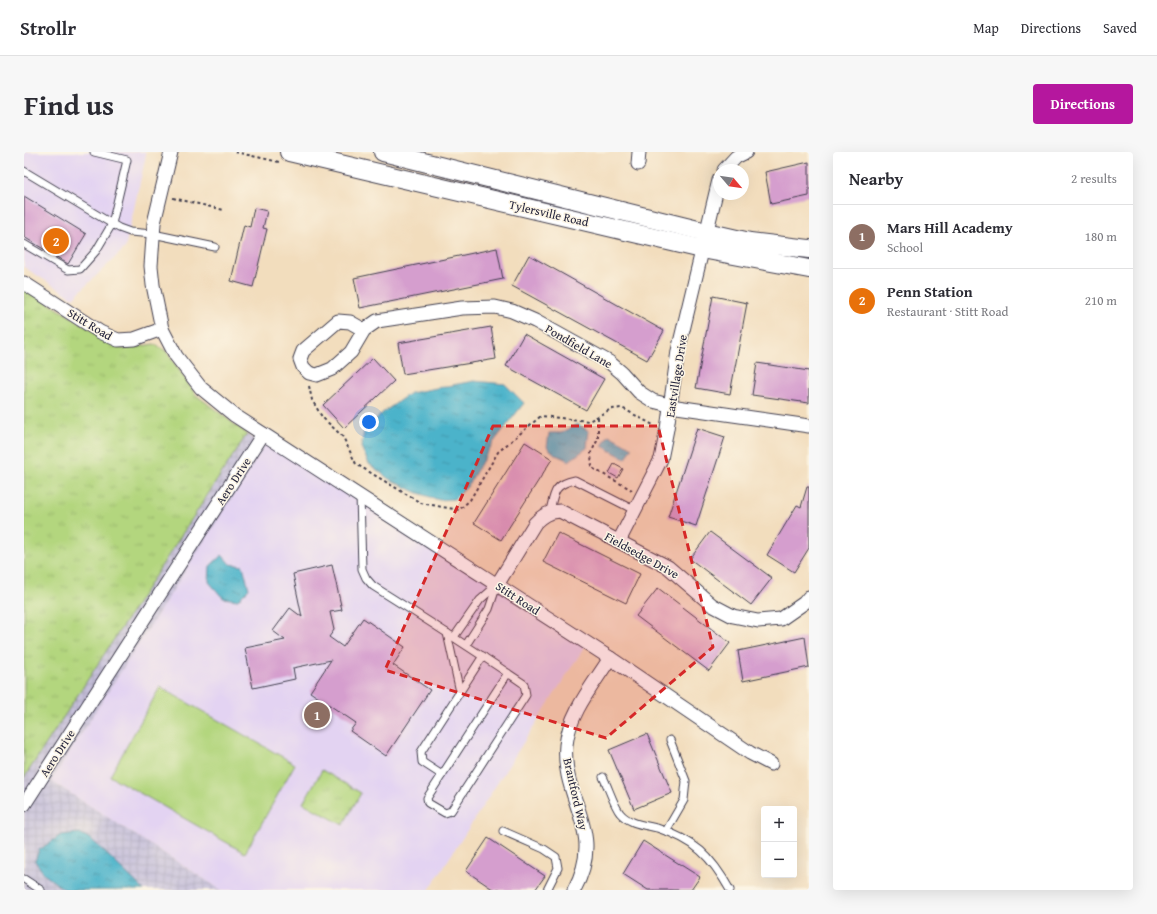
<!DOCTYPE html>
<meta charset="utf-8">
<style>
body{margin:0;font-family:"Gentium Book Plus",serif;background:#f7f7f7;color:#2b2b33}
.controls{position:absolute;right:12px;bottom:12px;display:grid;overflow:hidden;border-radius:4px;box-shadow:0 4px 16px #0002}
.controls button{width:36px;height:36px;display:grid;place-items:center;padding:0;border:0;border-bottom:1px solid #e1e1e2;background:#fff;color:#2b2b33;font:20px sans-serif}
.compass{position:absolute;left:689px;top:12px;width:36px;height:36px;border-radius:50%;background:#fff;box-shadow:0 4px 16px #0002;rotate:119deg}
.you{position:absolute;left:345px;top:270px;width:14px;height:14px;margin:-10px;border:3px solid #fff;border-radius:50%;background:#1a73e8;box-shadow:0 0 0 6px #1a73e833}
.badge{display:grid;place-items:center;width:26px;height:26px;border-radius:50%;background:#b5179e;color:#fff;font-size:13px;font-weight:700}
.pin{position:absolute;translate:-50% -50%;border:2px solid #fff;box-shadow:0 1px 4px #0006}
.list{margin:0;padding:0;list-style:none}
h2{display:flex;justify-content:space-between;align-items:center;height:52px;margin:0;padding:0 16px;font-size:17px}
h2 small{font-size:13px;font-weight:400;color:#7c7c81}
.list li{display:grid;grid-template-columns:26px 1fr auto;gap:12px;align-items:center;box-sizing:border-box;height:64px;padding:0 16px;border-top:1px solid #e1e1e2}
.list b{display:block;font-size:15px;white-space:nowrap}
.list p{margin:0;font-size:13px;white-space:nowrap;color:#7c7c81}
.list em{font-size:13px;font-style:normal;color:#7c7c81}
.map{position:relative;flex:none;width:785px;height:738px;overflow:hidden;border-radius:4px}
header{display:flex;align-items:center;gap:24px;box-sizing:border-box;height:56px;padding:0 20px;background:#fff;border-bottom:1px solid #e1e1e2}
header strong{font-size:19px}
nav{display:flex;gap:22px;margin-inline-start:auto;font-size:14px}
.intro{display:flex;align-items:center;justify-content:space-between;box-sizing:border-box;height:96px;padding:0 24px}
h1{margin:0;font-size:28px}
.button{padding:10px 18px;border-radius:4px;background:#b5179e;color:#fff;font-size:14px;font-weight:700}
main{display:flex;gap:24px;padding:0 24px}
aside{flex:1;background:#fff;border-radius:4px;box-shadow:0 4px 16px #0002}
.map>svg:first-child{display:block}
.built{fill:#e3d3f2}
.industrial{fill:url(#industrial-grid)}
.grass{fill:url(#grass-tufts);stroke:#6a7c5c}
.pitch{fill:#b3d67e;stroke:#6a7c5c}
.water{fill:url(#water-ripples);stroke:#366a82}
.building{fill:#d59ece}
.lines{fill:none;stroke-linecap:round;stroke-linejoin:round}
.service-casing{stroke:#413e4e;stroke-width:9}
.minor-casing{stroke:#413e4e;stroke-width:15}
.secondary-casing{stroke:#413e4e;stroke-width:20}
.path{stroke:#413e4e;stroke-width:2;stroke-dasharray:3 3;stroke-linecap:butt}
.service{stroke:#fff;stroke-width:7}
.minor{stroke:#fff;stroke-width:13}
.secondary{stroke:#fff;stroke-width:18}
.marked{fill:#d62828;fill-opacity:0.2;stroke:#d62828;stroke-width:3;stroke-dasharray:8 5;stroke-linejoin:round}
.labels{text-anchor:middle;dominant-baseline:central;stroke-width:3;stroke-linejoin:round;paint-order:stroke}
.street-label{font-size:12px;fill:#22223b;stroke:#fcf5e5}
</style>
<header>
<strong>Strollr</strong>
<nav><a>Map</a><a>Directions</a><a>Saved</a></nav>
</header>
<div class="intro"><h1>Find us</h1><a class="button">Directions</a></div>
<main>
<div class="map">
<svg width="785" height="738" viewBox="0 0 785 738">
<defs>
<pattern id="industrial-grid" width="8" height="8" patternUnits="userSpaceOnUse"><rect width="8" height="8" fill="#c6c0da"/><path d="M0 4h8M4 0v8" fill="none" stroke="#aaa5bc"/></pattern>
<pattern id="grass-tufts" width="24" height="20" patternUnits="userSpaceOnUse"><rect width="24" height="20" fill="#b3d67e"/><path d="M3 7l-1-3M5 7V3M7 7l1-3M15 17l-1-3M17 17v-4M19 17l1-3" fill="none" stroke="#9ab76e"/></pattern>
<pattern id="water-ripples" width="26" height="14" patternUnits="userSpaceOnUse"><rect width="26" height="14" fill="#4bb3ca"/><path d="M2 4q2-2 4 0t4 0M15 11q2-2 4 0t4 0" fill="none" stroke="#3e91a5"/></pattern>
</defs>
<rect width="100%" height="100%" fill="#fcf5e5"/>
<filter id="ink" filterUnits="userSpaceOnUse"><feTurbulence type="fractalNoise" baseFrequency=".025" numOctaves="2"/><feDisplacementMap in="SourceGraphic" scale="8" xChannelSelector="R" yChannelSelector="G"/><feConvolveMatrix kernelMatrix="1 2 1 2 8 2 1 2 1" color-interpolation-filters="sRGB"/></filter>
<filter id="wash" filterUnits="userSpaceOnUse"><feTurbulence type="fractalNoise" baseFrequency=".012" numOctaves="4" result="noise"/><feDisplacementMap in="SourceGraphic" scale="16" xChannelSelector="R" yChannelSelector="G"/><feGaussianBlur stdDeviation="0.9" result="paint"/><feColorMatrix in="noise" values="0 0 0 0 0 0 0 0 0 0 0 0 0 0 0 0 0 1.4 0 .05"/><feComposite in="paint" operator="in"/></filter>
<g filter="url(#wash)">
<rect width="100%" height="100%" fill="#f2ddbd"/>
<g class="built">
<path d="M0,0H121L122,3L101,96L49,146L0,115Z"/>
<path d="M246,286L563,491L405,738H197L27,629Z"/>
</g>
<path class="industrial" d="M223,282L241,294L27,629L197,738H0V626Z"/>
<g class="grass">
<path d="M0,136L99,197L130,192L142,199L172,243L223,282L0,626Z"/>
<path d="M298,618L337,641L319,673L279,651Z"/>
</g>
<path class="pitch" d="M136,535L271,612L221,701L86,624Z"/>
<g class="water">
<path d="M450,229L481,232L500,251L469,291L443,335L430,347L415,348L394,341L365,327L345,312L337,295L340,280L357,262L386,241Z"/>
<path d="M553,272L565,279L563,296L545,309L532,303L523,295L525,281H538Z"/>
<path d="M585,283L608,296L602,307L578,294Z"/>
<path d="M198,403L206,412L219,414L225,437L214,448L199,446L185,430L186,414Z"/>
<path d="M56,681L68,688L120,738H41L21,723L11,709L15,698L37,683Z"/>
</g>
<g id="blocks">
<g class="building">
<path d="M785,10V44L747,52L741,20Z"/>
<path d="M0,44L62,82L44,112L0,85Z"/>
<path d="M230,56L243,59L239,76L243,77L229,135L207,129L220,73L226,75Z"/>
<path d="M473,96L479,127L336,156L330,126Z"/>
<path d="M505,103L640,179L623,208L488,134Z"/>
<path d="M689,144L723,151L706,242L672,236Z"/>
<path d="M467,175L472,207L379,222L374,191Z"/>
<path d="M500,182L580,227L562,258L482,214Z"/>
<path d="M349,206L370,229L320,276L299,253Z"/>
<path d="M733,211L785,219V251L728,243Z"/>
<path d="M673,276L701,285L672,374L644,365Z"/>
<path d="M501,290L528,307L477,388L450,371Z"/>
<path d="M590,312L599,317L594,326L585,321Z"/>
<path d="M783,335H785V396L770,420L743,403L773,353L777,355Z"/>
<path d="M686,380L748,426L727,453L666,407Z"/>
<path d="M534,381L616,422L602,451L519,410Z"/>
<path d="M308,413L318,458L306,460L310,478L305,485L319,495L339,466L381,495L369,513L406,538L362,604L326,579L332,571L286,540L307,508L269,516L271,527L229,536L221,496L261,488L249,479L266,456L278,465L269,422Z"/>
<path d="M634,436L706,491L685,519L612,464Z"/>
<path d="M781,485L785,515L719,529L714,499Z"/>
<path d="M623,582L648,641L610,657L585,598Z"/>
<path d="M464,686L521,724L511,738H470L442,719Z"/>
<path d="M619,689L676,725L667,738H624L599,722Z"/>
</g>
</g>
</g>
<g filter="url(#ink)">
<use href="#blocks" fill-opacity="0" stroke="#413e4e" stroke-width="1"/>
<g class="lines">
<defs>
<g id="service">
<path d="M0,19L95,76L106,80L129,82L191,95"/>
<path d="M0,92L44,118L56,117L72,99L88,72L103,8L70,0"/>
<path d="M336,343L338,417L342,426L349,434C400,466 450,498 500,532L502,543L427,659L421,661L404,651L403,646L484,521"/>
<path d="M526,359C530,341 530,332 551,328L612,359"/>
<path d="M423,481L436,540"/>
<path d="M430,485L456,448L473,433"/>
<path d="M442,493L465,457L473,433"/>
<path d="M418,623L398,610L397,600L459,504"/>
<path d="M579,625C584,634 590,654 596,661C605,672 621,673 633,676C671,688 687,704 706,738"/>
<path d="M479,679L520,697L532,705L534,716L523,738"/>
<path d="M642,679L660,648L662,629L646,588"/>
<path d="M0,727L17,738"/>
</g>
<g id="minor">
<path d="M147,0L130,71L127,114L129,133L138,177L152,204L177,236L210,263L586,506L726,601L747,612"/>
<path d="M614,12L615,0"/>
<path d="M700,18L712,5L722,0"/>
<path d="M0,131L76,180L94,188L110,187L138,177"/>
<path d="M340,178L326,170L314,169L279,199L276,207L279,215L285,221L293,223L308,217L327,200L340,178L353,169L438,156L471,155L488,159L511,169L585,210L598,221L615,240L629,249L653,255L785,274"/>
<path d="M595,389L637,307L643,277L654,199L695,28"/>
<path d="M473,433L511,371C519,363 524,360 536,359L644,415L688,453L709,464L734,469L757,467L780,451L785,445"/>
<path d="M0,653L239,282"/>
<path d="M550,738C583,678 537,649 542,593C545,561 570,532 586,506"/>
</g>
<g id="secondary">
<path d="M265,0L678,97L785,117"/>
<path d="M359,0L682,80L726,90L785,97"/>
</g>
</defs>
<use href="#service" class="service-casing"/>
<use href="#minor" class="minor-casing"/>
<use href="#secondary" class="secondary-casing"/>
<g class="path">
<path d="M211,0L255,10"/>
<path d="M149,46L200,58"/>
<path d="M285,234L288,248L298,265L319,285L332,312L397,351L435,358L446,348L474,300L517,264L565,269L587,257L598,256L631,274"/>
<path d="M574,265V287L567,301L568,316L608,338"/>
</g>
<use href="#service" class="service"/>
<use href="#minor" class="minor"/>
<use href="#secondary" class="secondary"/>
</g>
</g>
<path class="marked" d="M469,274H634L689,495L582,586L361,518Z"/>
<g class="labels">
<g class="street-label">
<text transform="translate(525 61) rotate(13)">Tylersville Road</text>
<text transform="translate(66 172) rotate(31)">Stitt Road</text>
<text transform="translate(555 194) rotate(30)">Pondfield Lane</text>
<text transform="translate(652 224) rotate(-81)">Eastvillage Drive</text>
<text transform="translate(209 329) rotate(-57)">Aero Drive</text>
<text transform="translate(618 403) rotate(29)">Fieldsedge Drive</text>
<text transform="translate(494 446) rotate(33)">Stitt Road</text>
<text transform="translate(33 601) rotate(-57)">Aero Drive</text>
<text transform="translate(552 642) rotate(77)">Brantford Way</text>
</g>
</g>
</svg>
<div class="controls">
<button>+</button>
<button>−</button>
</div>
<svg class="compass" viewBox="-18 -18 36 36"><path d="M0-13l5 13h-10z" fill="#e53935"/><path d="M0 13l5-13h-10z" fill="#7c7c81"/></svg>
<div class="you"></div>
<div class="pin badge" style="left:293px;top:563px;background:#8d6e63">1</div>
<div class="pin badge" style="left:32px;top:89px;background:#e8710a">2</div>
</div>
<aside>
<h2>Nearby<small>2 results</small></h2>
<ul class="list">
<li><span class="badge" style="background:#8d6e63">1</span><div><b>Mars Hill Academy</b><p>School</p></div><em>180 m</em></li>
<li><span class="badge" style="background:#e8710a">2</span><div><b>Penn Station</b><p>Restaurant · Stitt Road</p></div><em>210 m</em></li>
</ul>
</aside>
</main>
